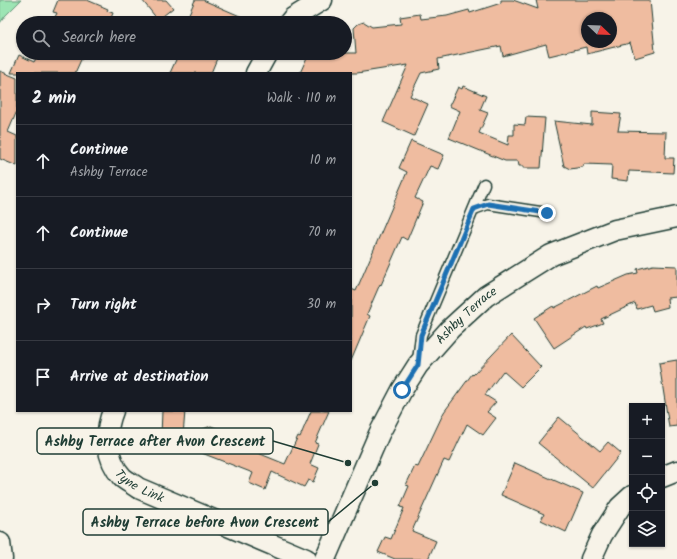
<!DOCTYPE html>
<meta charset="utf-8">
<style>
body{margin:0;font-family:Kalam,sans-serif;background:#20242c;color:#f1f3f6}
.controls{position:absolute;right:12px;bottom:12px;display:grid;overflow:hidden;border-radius:0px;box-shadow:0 1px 3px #0004}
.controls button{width:36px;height:36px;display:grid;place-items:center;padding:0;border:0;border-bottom:1px solid #363941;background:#171b24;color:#f1f3f6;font:20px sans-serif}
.compass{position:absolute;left:581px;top:12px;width:36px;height:36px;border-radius:50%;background:#171b24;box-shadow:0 1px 3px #0004;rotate:113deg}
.stop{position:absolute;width:12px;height:12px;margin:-9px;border:3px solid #1f6fb2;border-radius:50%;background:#fff}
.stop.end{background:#1f6fb2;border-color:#fff;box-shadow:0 1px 4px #0008}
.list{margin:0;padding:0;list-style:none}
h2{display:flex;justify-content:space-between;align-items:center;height:52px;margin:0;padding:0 16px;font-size:17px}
h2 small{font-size:13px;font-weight:400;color:#9ea1a6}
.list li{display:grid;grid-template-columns:26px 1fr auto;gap:12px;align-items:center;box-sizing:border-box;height:72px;padding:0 16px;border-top:1px solid #363941}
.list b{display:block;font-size:15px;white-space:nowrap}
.list p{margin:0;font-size:13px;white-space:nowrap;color:#9ea1a6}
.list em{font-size:13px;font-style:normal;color:#9ea1a6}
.icon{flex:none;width:22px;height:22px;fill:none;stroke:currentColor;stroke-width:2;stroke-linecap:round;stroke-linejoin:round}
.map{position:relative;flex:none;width:677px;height:559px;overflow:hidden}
.search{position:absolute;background:#171b24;box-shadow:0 1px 3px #0004;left:16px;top:16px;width:336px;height:44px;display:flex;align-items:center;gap:10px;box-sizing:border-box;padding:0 14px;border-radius:22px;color:#9ea1a6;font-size:15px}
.panel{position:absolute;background:#171b24;box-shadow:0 1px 3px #0004;left:16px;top:72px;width:336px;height:340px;border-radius:0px}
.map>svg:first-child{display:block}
.green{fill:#9de5b4;stroke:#5e9174}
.building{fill:#efbca0;stroke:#1f3d34;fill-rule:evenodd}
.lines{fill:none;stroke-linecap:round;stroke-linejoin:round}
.lane-casing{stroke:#1f3d34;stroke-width:13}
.street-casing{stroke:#1f3d34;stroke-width:23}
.lane{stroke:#f7f3e8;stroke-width:10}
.street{stroke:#f7f3e8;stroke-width:20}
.route{stroke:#1f6fb2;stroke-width:5}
.labels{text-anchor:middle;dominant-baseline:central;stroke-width:3.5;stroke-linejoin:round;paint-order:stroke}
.street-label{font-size:13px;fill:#1f3d34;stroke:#f7f3e8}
.leader{fill:none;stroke:#1f3d34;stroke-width:1.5}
.callout-dot{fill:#1f3d34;stroke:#f7f3e8;stroke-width:1.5}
.callout{fill:#f7f3e8;stroke:#1f3d34;stroke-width:1.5}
.callout-label{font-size:14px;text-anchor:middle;font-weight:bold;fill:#1f3d34}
</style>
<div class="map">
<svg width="677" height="559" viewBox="0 0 677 559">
<rect width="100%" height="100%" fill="#f7f3e8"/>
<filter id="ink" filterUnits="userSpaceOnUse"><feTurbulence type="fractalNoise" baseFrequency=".025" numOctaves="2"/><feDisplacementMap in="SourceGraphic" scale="8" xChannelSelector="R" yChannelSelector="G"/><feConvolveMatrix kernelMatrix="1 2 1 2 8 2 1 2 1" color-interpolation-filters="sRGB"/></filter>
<g filter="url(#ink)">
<path class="green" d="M0,0H21L5,16L0,23Z"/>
<g class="building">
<path d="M58,0H87L108,9L107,11L113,13L109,23H52L57,13L53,12Z"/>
<path d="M142,0H166L173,8L158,20Z"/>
<path d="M195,0H203L256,23H185Z"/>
<path d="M501,0H513L538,9L536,0H650L655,52L635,58L630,43L587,54L586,47L549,56L546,44L503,56L501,46L438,59L439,69L421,73L410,96L428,104L414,136L383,122L408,65L357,73H300L309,53H356L354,28L358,24L364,22L372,27L401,24L400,17L420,14L421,19L447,16L469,10L470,13L501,3ZM587,18H611V42H587Z"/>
<path d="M39,53H84L75,73H11L19,55L34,62Z"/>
<path d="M179,53H210L218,56L211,73H170Z"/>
<path d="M0,71L17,78V111L8,132L17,136V166L0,159Z"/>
<path d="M463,86L486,96L480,110L488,113L479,133L508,145L509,135H514V124L525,125L526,117L545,118L541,168H523V166H519L518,161H505L449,138L460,111L449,106L458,87L462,89Z"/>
<path d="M592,112L621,114L618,131L666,132L665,158H674L673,173L629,171L628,181L611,179L612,165L584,164L583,167L570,169L564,166L554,121L592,125Z"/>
<path d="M411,141L444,155L438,169L430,166L415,198L423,202L407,240L402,237L381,285L380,284L367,314L370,316L351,361V289L356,291L407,172L399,168Z"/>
<path d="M653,265L677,266V297L667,298L668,307L653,311L651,305L637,309L635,303L601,319L603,323L587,329L586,327L554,348L534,318L553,306L554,308L597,286L598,288L628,275L638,273L637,269Z"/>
<path d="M511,335L541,367L521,387L503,371L485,395L496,402L487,412L496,418L483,435L467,424L449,462L444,460L412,531L436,541L428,559H395L378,552L385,537L391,539L404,508L400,507L409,486L406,485L415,466L418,467L444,412L472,374L473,375Z"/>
<path d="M677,360V426L669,427L659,363Z"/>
<path d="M162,411H185L183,436H161Z"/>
<path d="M311,411H329L315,443L318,444L310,464L319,468L313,482L308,480L304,487L272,472L265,490L249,483L253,473L194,450L203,429L211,426L224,431L222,436L232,440L231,442L285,464L298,436L300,437Z"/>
<path d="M559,417L600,451L608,442L621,453L593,488L538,443Z"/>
<path d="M515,463L583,493L566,532L541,520L544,514L501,495Z"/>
</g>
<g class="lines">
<defs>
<g id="lane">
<path d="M474,209L488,204L547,213"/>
<path d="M418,361L421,335L484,184"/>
</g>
<g id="street">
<path d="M289,23L293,18L322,0"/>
<path d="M256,73L267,53"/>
<path id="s1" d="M113,411C104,433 106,459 122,477C126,481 133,484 138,488L306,559"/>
<path d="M662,477L677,471"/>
<path d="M0,543L2,559"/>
<path id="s2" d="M325,559L379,434L402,390L418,365L450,329L486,296L551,255L615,230L677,217"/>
<path d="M591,559L602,535L620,507L632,496"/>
</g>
</defs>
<use href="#lane" class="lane-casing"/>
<use href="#street" class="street-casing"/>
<use href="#lane" class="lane"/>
<use href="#street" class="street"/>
</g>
</g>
<g class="lines" filter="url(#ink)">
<path class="route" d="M402,390L418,365L421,335L474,209L488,204L547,213"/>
</g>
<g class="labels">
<g class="street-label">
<text stroke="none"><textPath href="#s2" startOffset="285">Ashby Terrace</textPath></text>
<text stroke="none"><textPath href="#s1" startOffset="90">Tyne Link</textPath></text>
</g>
</g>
<path class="leader" d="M348 463L273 441M375 483L328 522"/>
<g class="callout-dot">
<circle cx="348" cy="463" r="4"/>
<circle cx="375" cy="483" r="4"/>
</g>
<g class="callout">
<rect x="37" y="428" width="236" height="26" rx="4"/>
<rect x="83" y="509" width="245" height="26" rx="4"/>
</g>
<g class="callout-label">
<text x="155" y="446">Ashby Terrace after Avon Crescent</text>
<text x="205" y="527">Ashby Terrace before Avon Crescent</text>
</g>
</svg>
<div class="controls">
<button>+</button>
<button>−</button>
<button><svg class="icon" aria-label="locate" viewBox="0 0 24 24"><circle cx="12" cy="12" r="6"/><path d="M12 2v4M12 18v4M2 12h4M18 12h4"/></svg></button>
<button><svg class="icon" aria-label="layers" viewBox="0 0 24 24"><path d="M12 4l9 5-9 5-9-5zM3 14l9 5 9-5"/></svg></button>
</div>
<svg class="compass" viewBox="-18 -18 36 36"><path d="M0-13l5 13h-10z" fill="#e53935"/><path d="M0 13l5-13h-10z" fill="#9ea1a6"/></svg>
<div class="stop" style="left:402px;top:390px"></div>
<div class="stop end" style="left:547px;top:213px"></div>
<div class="search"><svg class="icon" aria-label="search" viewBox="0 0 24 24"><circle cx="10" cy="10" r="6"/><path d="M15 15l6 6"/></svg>Search here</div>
<section class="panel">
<h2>2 min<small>Walk · 110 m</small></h2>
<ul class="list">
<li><svg class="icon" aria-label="ahead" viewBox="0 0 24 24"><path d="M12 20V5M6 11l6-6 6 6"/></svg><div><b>Continue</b><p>Ashby Terrace</p></div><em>10 m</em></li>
<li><svg class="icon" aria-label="ahead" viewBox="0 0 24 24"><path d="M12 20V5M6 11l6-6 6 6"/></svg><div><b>Continue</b></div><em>70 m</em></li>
<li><svg class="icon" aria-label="right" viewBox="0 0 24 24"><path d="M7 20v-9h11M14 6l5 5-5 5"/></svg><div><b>Turn right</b></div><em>30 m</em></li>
<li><svg class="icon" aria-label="arrive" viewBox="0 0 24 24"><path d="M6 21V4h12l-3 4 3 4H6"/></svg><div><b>Arrive at destination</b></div></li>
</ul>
</section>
</div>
